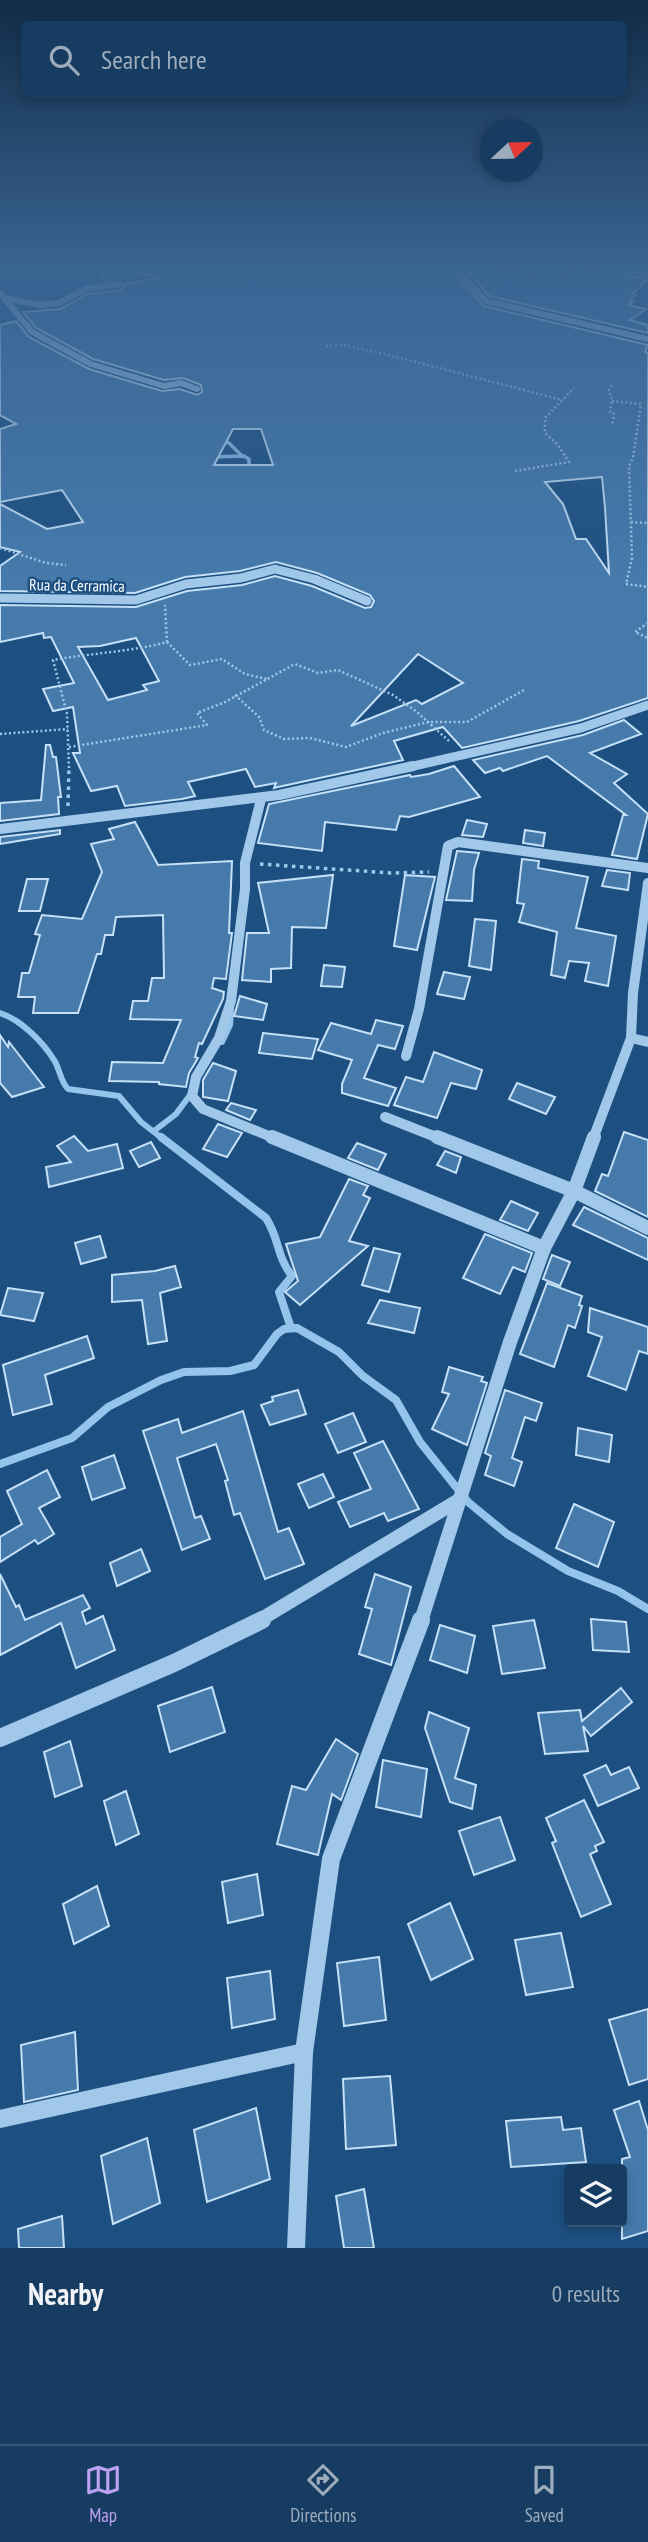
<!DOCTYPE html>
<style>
body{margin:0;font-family:"PT Sans Narrow",sans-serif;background:#23476a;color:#f1f3f6}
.controls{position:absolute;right:21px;bottom:21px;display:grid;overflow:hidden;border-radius:7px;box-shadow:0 4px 10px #0003}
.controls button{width:63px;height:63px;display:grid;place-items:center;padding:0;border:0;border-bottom:2px solid #355676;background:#163c61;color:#f1f3f6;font:35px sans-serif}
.compass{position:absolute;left:480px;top:119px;width:63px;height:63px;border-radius:50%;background:#163c61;box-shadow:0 4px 10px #0003;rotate:68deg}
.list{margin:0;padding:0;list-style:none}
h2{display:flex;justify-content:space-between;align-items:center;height:91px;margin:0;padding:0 28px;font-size:30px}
h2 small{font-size:23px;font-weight:400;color:#9eadbd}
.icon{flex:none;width:38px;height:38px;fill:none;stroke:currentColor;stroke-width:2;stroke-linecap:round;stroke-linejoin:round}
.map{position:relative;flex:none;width:648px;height:2248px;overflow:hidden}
.search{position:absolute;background:#163c61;box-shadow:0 4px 10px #0003;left:21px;right:21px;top:21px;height:77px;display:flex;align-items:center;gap:18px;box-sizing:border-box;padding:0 24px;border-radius:7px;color:#9eadbd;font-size:26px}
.sheet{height:196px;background:#163c61}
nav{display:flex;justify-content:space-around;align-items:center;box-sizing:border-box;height:98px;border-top:2px solid #355676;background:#163c61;font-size:19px;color:#9eadbd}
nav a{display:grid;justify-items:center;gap:4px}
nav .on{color:#bca0f2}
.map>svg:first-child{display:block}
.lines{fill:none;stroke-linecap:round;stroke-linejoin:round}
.stream-far2{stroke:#94c3eb;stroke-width:3.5}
.stream-far1{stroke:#94c3eb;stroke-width:6}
.stream{stroke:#94c3eb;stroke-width:8}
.building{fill:#457aab;stroke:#c5e0f7;stroke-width:2;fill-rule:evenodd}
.path-far1{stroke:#a1c7e9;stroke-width:2.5;stroke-dasharray:2 2.5;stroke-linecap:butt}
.path{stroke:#a1c7e9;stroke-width:3.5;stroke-dasharray:3.5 4.5;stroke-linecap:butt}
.minor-far4{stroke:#a1c7e9;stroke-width:6}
.minor-far3{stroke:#a1c7e9;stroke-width:9}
.minor-far2{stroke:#a1c7e9;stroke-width:10}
.minor-far1{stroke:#a1c7e9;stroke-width:14}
.minor{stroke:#a1c7e9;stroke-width:18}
.labels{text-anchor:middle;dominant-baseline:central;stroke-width:5;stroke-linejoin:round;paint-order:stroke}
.far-street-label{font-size:16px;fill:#fff;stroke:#1d5081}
</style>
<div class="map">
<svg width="648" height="2248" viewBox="0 0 648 2248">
<rect width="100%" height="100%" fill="#1d5081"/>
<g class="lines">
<g class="stream-far2">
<path d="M87,263L103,270L102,276L108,281L133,288"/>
<path d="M219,440L229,443L242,456"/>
<path d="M211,457L244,456L249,459V467L256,470"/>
</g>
<g class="stream-far1">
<path d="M0,1013C20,1019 43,1042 54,1060C60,1069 60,1081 68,1089L119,1096L141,1122L163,1139"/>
<path d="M222,1042L230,1025L231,1010"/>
<path d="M154,1131L176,1114L193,1091"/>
</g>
<g class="stream">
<path d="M161,1137L266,1218C280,1240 276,1255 292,1276L279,1292L291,1328"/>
<path d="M0,1464L72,1438L108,1407L161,1380L184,1372L230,1371L254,1365L277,1334L284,1329L297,1328L339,1352L363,1376L396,1400L420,1442L468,1502L507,1534L568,1571L618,1591L648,1609"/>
</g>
</g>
<g class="building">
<path d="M134,263L371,265V263H458L455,274L484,306L648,345L645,352L648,353V698L579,721L462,748L443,727L394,741L403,760L278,787L274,788L276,783L255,787L246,769L188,782L195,796L182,799L125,806L117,786L91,791L73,753H80L73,707L53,711L43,689L74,683L51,637L44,638L43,633L0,642V605L136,607L187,591L242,585L275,576L312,586L365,608L371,607L374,601L370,595L317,573L276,562L240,571L185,577L135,593L0,591V566L20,552L0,547V504L47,529L83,522L62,490L0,502V429L16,424L0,415V325L16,321L29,337L89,369L162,391L180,389L197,395L202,392L201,385L183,378L164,380L93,359L36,328L23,312L60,309L88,294L121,290L126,284L160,277L134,272ZM233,429H261L273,465H214ZM602,477L605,508L609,573L586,539H576L563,504L545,482ZM136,638L159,681L143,685L147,690L108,700L78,647L100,646ZM418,654L463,683L422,704L416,700L351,726Z"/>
<path d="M471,263H490L495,269L544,276L589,270L648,279L632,294L636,295L629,301L633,302L628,305L646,309L630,320L648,325V333L489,296L467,271Z"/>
<path d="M624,720L641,734L590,753L627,774L614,783L648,814L637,859L612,855L623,815H626L547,756L503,771L500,768L485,773L473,760L583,735Z"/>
<path d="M46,745H50L53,757H56L61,797H58L59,814L0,821V803L41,800Z"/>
<path d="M454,766L480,797L409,817L400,816L396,830L325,822L322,851L258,843L269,804L410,775L411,777L429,774Z"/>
<path d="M467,820L487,824L483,837L462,835Z"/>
<path d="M135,822L158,865L232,861L229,933H232L226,979L214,978L212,988L224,992L223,999L202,1044L199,1043L195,1057L198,1058L189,1073L186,1087L159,1084V1082L109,1081L112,1062L163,1063L181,1020L130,1019L133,1001H148L152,978H164L163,915L116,917L113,935H105L101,954H97L78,1013H33L35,997H18L22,973H29L40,935L35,934L42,915L82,919L102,872L91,844L114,839L109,829Z"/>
<path d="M60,830V834L0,844V837Z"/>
<path d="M525,830L545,833L543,846L523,843Z"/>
<path d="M457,851L479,853L474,870L472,901L446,900Z"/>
<path d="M522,859L539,861L538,868L588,877L576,928L616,936L608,986L585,981L589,963L569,961L565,978L551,975L557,932L519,922L524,904L517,903Z"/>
<path d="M607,870L630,873L628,890L602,886Z"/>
<path d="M333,875L326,928L292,927L291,968L271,969V982L242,980L247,933H269L258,883Z"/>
<path d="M405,875L435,877L417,950L394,946Z"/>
<path d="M27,879H48L40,911H19Z"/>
<path d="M475,919L496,921L491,970L469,966Z"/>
<path d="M324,965L345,967L342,987L321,986Z"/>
<path d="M444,972L470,977L464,999L437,994Z"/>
<path d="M240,996L267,1004L263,1020L234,1016Z"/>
<path d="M376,1020L403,1026L395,1049L378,1045L364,1078L396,1088L388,1106L342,1093V1084L352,1060L318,1050L331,1023L371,1034Z"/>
<path d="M263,1033L318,1039L312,1059L259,1053Z"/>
<path d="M0,1035L8,1047L9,1042L44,1087L12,1097L0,1083Z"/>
<path d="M434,1052L482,1070L476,1089L451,1083L437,1118L394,1105L406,1077L423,1082Z"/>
<path d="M213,1063L236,1071L228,1101L203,1097V1080Z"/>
<path d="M517,1083L555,1097L546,1114L509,1099Z"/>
<path d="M231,1103L256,1110L250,1120L226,1110Z"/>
<path d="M218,1124L242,1133L227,1157L203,1149Z"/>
<path d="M624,1132L648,1140V1217L595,1191L602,1174L608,1176Z"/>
<path d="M74,1136L88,1151L117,1144L123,1168L49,1187L46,1167L71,1162L57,1146Z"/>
<path d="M151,1142L160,1158L139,1167L130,1151Z"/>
<path d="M357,1143L386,1154L378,1170L348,1158Z"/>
<path d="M445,1151L461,1157L456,1173L437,1165Z"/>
<path d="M349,1179L368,1186L363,1195L370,1198L349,1241L368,1246L300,1305L285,1292L298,1281L286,1244L320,1237Z"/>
<path d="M511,1201L538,1213L528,1231L500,1220Z"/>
<path d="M584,1207L648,1238V1260L573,1225Z"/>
<path d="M485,1234L532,1253L525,1272L513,1267L500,1294L463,1278Z"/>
<path d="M100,1236L106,1257L81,1264L75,1243Z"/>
<path d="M374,1248L400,1254L389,1292L362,1285Z"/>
<path d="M552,1255L570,1262L560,1286L543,1279Z"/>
<path d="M175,1266L181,1287L160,1293L167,1341L148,1344L142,1300L112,1302V1275L155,1271Z"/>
<path d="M547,1283L582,1296L579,1305L582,1306L575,1328L568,1325L554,1367L520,1354Z"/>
<path d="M8,1288L43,1293L34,1321L0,1315Z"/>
<path d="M380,1300L420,1308L414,1333L368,1323Z"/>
<path d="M590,1308L648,1327V1354L639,1351L626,1390L588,1376L602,1337L588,1332Z"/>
<path d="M87,1336L94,1358L45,1375L52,1404L13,1415L3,1365Z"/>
<path d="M449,1367L483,1377L481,1381L487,1383L467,1445L432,1429L449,1394L442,1392Z"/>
<path d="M298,1390L306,1414L270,1425L261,1405L273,1401L272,1397Z"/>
<path d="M505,1390L542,1403L536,1421L525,1417L512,1458L522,1462L514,1486L485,1475L491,1456L485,1453Z"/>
<path d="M243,1411L278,1532L289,1528L304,1564L265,1579L240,1513L234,1515L225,1481L228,1480L216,1444L177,1458L195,1518L201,1516L210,1539L182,1550L143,1431L178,1419L182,1433Z"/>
<path d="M353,1413L366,1442L338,1453L325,1424Z"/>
<path d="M578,1428L612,1435L609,1462L576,1455Z"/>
<path d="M383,1441L419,1509L388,1521L384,1513L350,1527L338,1502L371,1489L354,1453Z"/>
<path d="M114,1455L125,1488L92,1500L82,1467Z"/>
<path d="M47,1470L60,1497L39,1508L54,1534L38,1544L35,1540L0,1562V1537L22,1524L7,1491Z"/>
<path d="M323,1474L334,1497L309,1508L298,1484Z"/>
<path d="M574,1504L614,1522L598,1567L556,1548Z"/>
<path d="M141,1549L150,1571L117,1586L110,1563Z"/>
<path d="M0,1574L16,1607L19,1605L25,1620L83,1595L90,1608L82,1612L86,1624L103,1616L115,1650L76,1668L61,1623L0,1655Z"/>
<path d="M375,1574L411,1587L391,1665L359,1654L372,1609L365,1607Z"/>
<path d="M591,1619L626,1622L629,1652L593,1650Z"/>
<path d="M534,1620L545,1668L502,1674L493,1626Z"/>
<path d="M440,1625L475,1636L467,1673L430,1660Z"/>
<path d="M212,1687L225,1732L170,1752L158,1706Z"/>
<path d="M621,1688L632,1702L591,1736L583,1726L588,1751L545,1754L538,1713L580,1710L582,1721Z"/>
<path d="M429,1712L469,1728L455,1778L476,1785L472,1809L450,1802L425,1728Z"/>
<path d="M336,1739L358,1754L341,1800L332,1794L318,1855L277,1844L292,1786L306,1790Z"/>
<path d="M70,1741L82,1786L55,1797L44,1752Z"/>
<path d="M383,1760L427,1769L421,1817L376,1807Z"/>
<path d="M606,1765L611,1775L629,1767L639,1788L598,1806L584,1775Z"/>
<path d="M126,1791L139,1834L116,1845L104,1801Z"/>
<path d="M584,1800L604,1842L595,1846L597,1851L590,1854L611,1904L581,1917L552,1843L556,1841L546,1818Z"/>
<path d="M500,1817L515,1860L474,1875L459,1831Z"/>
<path d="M257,1874L263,1915L228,1923L222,1882Z"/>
<path d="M97,1886L109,1926L74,1944L63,1904Z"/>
<path d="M450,1903L473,1959L431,1980L408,1924Z"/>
<path d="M561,1933L573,1987L526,1995L515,1940Z"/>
<path d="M379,1957L386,2020L344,2026L337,1963Z"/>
<path d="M270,1971L275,2019L232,2028L227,1978Z"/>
<path d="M648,2009V2079L629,2085L609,2020Z"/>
<path d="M75,2032L78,2090L24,2102L21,2045Z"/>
<path d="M390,2076L396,2145L346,2149L343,2079Z"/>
<path d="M639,2101L648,2130V2231L622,2239V2159L630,2157L614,2110Z"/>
<path d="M256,2108L270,2179L207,2202L194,2130Z"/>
<path d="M561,2117L563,2130L581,2128L586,2162L511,2167L506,2121Z"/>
<path d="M147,2138L160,2203L113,2224L101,2156Z"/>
<path d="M364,2189L374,2248H344L336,2196Z"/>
<path d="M62,2216L64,2248H19L18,2229Z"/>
</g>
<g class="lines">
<g class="path-far1">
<path d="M326,346L344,345L393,356L562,400"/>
<path d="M612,385L609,390L612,400L610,412L614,414L612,425"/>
<path d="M612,401L641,404L633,458L629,466L632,558L626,584L648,587"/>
<path d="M515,471L569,462L558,445L545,433V418L574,388"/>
<path d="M631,522L648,523"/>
<path d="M0,548L46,563L66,565"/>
<path d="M648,623L635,632L648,638"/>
<path d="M167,642L190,665L222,659L245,674L267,679"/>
<path d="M235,695L259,717L264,730L284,739L310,738L346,747L383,733L428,722H467L524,690"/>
<path d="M0,734L68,729"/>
<path d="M69,747L207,725L197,713L225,702L295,664L318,673L338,670L393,695L417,712L450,742"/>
<path d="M69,768L67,714L53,660C91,653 130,652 167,642L165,605"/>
</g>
<g class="path">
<path d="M68,806L69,766"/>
<path d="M260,864L391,873L429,872"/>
</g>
<g class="minor-far4">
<path d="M465,263L460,271L463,276L486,301L648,339"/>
<path d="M496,263L544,270L589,264L648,273"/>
<path d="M0,293L32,332L91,364L164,386L181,383L197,389"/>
<path d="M4,298L40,305L59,303L86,289L120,284"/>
</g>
<g class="minor-far3">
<path d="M0,598L136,600L186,584L241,578L275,569L314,579L367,601"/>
<path d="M405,768L581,728L648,705"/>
</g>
<g class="minor-far2">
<path d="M261,799L245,863V889L231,1001L219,1038L196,1077L192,1096L203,1109L276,1139"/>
<path d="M0,829L279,795L413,766"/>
<path d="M631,1038L648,1042"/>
<path d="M406,1056L419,1009L448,846L458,842L648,868"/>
<path d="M385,1117L441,1139"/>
<path d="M593,1139L631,1038L633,993L648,883"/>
</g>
<g class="minor-far1">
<path d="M272,1137L544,1248"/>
<path d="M437,1137L574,1191L648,1228"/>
<path d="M258,1621L459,1500"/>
<path d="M421,1621L510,1342L544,1248L574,1191L594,1137"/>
</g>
<g class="minor">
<path d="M0,1738L174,1663L262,1620"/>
<path d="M0,2119L304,2052"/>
<path d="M296,2248L304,2052L331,1859L421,1620"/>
</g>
</g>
<linearGradient id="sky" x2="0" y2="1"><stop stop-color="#102c47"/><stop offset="0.46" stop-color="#3a6492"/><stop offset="1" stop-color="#3a6492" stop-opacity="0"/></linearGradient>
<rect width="648" height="578" fill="url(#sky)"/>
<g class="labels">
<g class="far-street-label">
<text transform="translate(77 585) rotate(1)">Rua da Cerramica</text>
</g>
</g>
</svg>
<div class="controls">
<button><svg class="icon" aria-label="layers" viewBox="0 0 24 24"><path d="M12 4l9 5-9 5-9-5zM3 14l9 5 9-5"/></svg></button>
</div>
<svg class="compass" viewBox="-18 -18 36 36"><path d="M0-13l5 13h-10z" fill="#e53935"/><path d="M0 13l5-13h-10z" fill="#9eadbd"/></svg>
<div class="search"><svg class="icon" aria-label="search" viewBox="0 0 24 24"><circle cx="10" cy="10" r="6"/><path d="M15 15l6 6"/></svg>Search here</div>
</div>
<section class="sheet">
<h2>Nearby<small>0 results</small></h2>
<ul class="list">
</ul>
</section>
<nav>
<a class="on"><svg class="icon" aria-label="map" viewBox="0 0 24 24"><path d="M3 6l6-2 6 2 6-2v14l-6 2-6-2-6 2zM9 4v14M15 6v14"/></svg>Map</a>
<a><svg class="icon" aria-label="directions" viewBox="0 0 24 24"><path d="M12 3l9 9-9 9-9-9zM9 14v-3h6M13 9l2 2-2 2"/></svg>Directions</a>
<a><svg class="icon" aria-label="saved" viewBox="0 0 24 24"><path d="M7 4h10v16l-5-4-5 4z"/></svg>Saved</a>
</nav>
